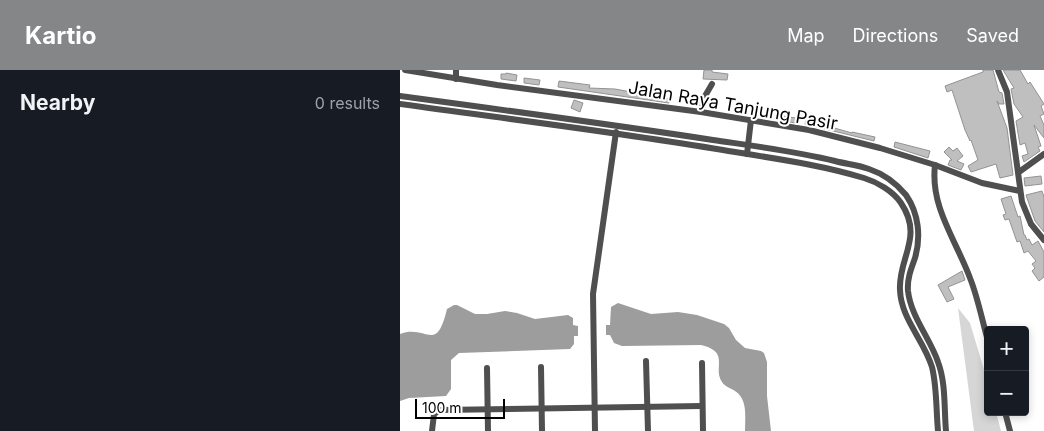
<!DOCTYPE html>
<meta charset="utf-8">
<style>
body{margin:0;font-family:Inter,sans-serif;background:#20242c;color:#f1f3f6}
.controls{position:absolute;right:15px;bottom:15px;display:grid;overflow:hidden;border-radius:5px;box-shadow:0 2px 8px #0003}
.controls button{width:45px;height:45px;display:grid;place-items:center;padding:0;border:0;border-bottom:1px solid #363941;background:#171b24;color:#f1f3f6;font:25px sans-serif}
.scale{position:absolute;left:15px;bottom:12px;width:90px;box-sizing:border-box;padding-left:5px;border:2px solid #000;border-top:0;font-size:14px;line-height:18px;white-space:nowrap;color:#000;-webkit-text-stroke:4px #fff;paint-order:stroke}
.list{margin:0;padding:0;list-style:none}
h2{display:flex;justify-content:space-between;align-items:center;height:65px;margin:0;padding:0 20px;font-size:21px}
h2 small{font-size:16px;font-weight:400;color:#9ea1a6}
.map{position:relative;flex:none;width:644px;height:361px;overflow:hidden}
header{display:flex;align-items:center;gap:30px;box-sizing:border-box;height:70px;padding:0 25px;background:#858687;color:#fff}
header strong{font-size:24px}
nav{display:flex;gap:28px;margin-inline-start:auto;font-size:18px}
main{display:flex}
aside{flex:1;background:#171b24}
.map>svg:first-child{display:block}
.green{fill:#d6d6d6}
.water{fill:#9d9d9d}
.building{fill:#bfbfbf;stroke:#939393}
.lines{fill:none;stroke-linecap:round;stroke-linejoin:round}
.minor{stroke:#4f4f4f;stroke-width:6}
.labels{text-anchor:middle;dominant-baseline:central;stroke-width:4;stroke-linejoin:round;paint-order:stroke}
.street-label{font-size:18px;fill:#000;stroke:#fff}
</style>
<header>
<strong>Kartio</strong>
<nav><a>Map</a><a>Directions</a><a>Saved</a></nav>
</header>
<main>
<aside>
<h2>Nearby<small>0 results</small></h2>
<ul class="list">
</ul>
</aside>
<div class="map">
<svg width="644" height="361" viewBox="0 0 644 361">
<rect width="100%" height="100%" fill="#fff"/>
<path class="green" d="M558,238L570,253L588,313V342H596L601,361H574Z"/>
<g class="water">
<path d="M218,233L251,244L278,242L297,245L324,254L329,258L336,270L345,278L361,281L364,283L367,292V326L371,361H345C345,347 348,329 335,321C331,318 325,317 322,312C312,298 331,282 301,275L222,276L214,273L210,265H206V255H210L211,237Z"/>
<path d="M54,235H57L75,244H87L105,241L117,243L135,249L168,245L173,248V255L178,256V266H174V274L170,279L59,283L51,290V319L46,326L9,328L0,331V264C27,254 36,285 47,239Z"/>
</g>
<g class="building">
<path d="M304,0H312V2L328,4L327,10L303,9Z"/>
<path d="M583,0H593L599,22L602,23L604,34H599L597,31L607,58L613,105L600,108L596,94L571,102L568,96L578,90L571,70L570,71L565,60L552,20L547,22L545,16L583,2Z"/>
<path d="M603,0H620L628,14L630,12L644,34L641,36L644,44L640,46L644,55V68L634,55L641,76L638,77L640,81L624,92L622,86L628,84L625,73L620,75L616,51L623,47L614,34L611,19L614,18Z"/>
<path d="M106,3L117,5L116,11L101,9V4H106Z"/>
<path d="M124,8L140,10L139,15L124,13Z"/>
<path d="M159,11L190,15L189,18L215,19L269,29V33L158,17Z"/>
<path d="M174,30L183,33L180,42L171,38Z"/>
<path d="M376,45L396,48L395,53L375,49Z"/>
<path d="M406,50L452,63V62L475,67L474,71L405,54Z"/>
<path d="M495,72L530,81L528,88L494,77Z"/>
<path d="M549,77L553,81L557,78L563,86L557,91L564,94L561,100L548,95L550,90H552L544,82Z"/>
<path d="M641,106L642,114L625,116L624,108Z"/>
<path d="M642,121L644,127V162L635,151L626,125Z"/>
<path d="M611,126L618,147L620,146L624,165H625L627,170L629,169L632,175L638,171L644,182V207L639,211L632,201L635,198L632,194L636,191L628,181L624,183L620,171L617,172L609,149L605,150L603,145L606,144L601,129Z"/>
<path d="M562,201L565,210L548,217L554,229L547,232L538,215Z"/>
</g>
<g class="lines">
<g class="minor">
<path d="M5,0L97,15L301,42L409,60L480,78L535,95L582,113L620,121"/>
<path d="M56,0V9"/>
<path d="M598,0L607,22L622,132L631,154L644,170"/>
<path d="M0,26C104,40 209,54 313,70C354,76 395,81 435,91C446,94 458,95 469,99C484,104 496,113 506,125C519,144 521,167 515,188C511,199 507,209 508,221C511,247 530,268 538,292C546,313 544,339 546,361"/>
<path d="M0,34C108,49 216,62 323,80C370,88 418,94 464,108C477,112 493,121 501,133C524,167 498,188 500,220C501,249 524,270 532,297C537,317 536,340 538,361"/>
<path d="M301,42L305,26L312,14"/>
<path d="M347,84L351,50"/>
<path d="M535,95C530,137 556,170 570,208C578,228 582,250 588,271"/>
<path d="M619,102L644,84"/>
<path d="M246,291L248,361"/>
<path d="M302,293L303,361"/>
<path d="M141,297L142,361"/>
<path d="M87,298L88,361"/>
<path d="M605,342L610,361"/>
<path d="M32,361L34,344L40,340L302,336"/>
<path d="M195,361L193,224L216,62"/>
</g>
</g>
<g class="labels">
<g class="street-label">
<text transform="translate(333 35) rotate(10)">Jalan Raya Tanjung Pasir</text>
</g>
</g>
</svg>
<div class="controls">
<button>+</button>
<button>−</button>
</div>
<div class="scale">100 m</div>
</div>
</main>
